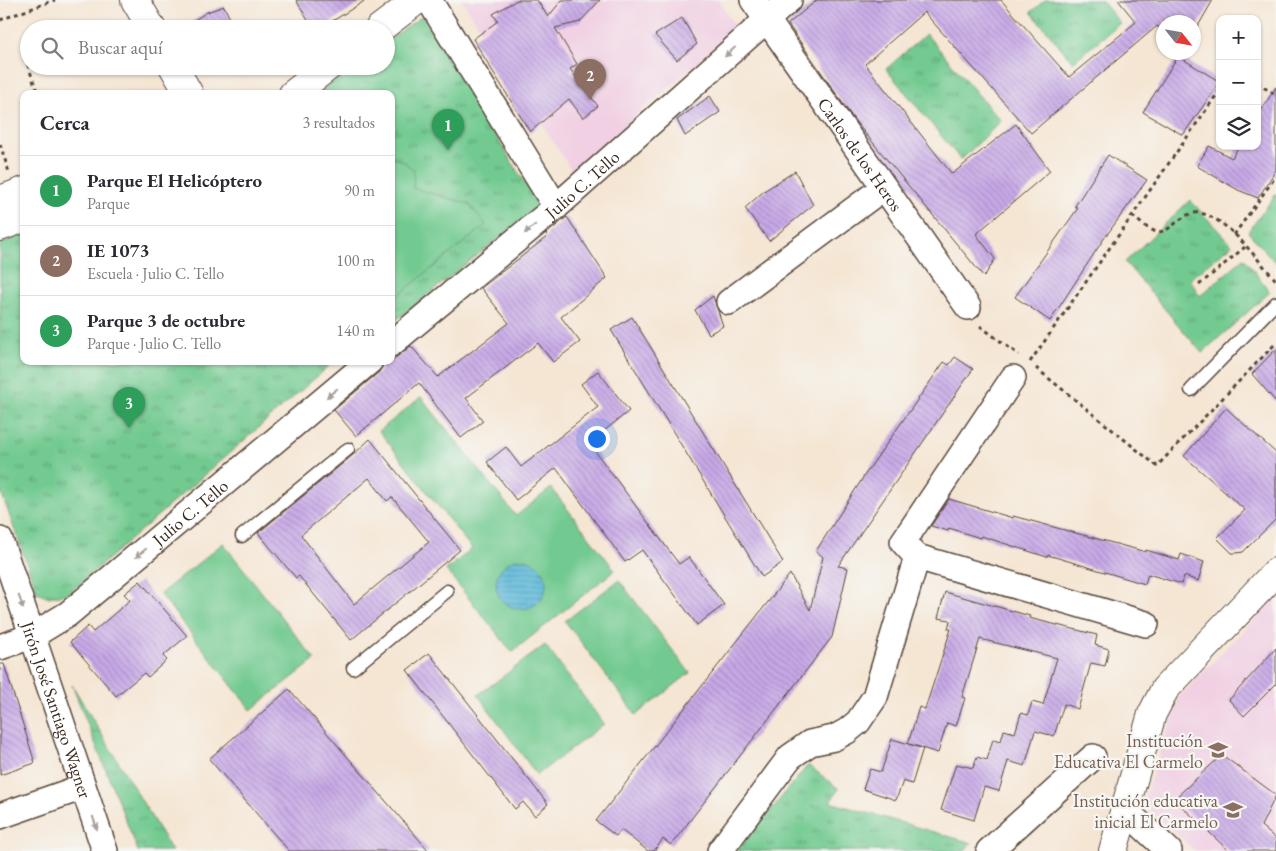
<!DOCTYPE html>
<html lang="es">
<meta charset="utf-8">
<style>
body{margin:0;font-family:"EB Garamond",serif;background:#f2f2f3;color:#2b2b33}
.controls{position:absolute;right:15px;top:15px;display:grid;overflow:hidden;border-radius:10px;box-shadow:0 1px 4px #0004}
.controls button{width:45px;height:45px;display:grid;place-items:center;padding:0;border:0;border-bottom:1px solid #e1e1e2;background:#fff;color:#2b2b33;font:25px sans-serif}
.compass{position:absolute;left:1156px;top:15px;width:45px;height:45px;border-radius:50%;background:#fff;box-shadow:0 1px 4px #0004;rotate:121deg}
.you{position:absolute;left:596px;top:438px;width:18px;height:18px;margin:-12px;border:4px solid #fff;border-radius:50%;background:#1a73e8;box-shadow:0 0 0 8px #1a73e833}
.badge{display:grid;place-items:center;width:32px;height:32px;border-radius:50%;background:#0f766e;color:#fff;font-size:16px;font-weight:700}
.pin{position:absolute;translate:-50% -41px;filter:drop-shadow(0 1px 2px #0008)}
.pin::after{content:'';position:absolute;top:26px;width:18px;height:15px;background:inherit;clip-path:polygon(0 0,100% 0,50% 100%)}
.list{margin:0;padding:0;list-style:none}
h2{display:flex;justify-content:space-between;align-items:center;height:65px;margin:0;padding:0 20px;font-size:21px}
h2 small{font-size:16px;font-weight:400;color:#7c7c81}
.list li{display:grid;grid-template-columns:32px 1fr auto;gap:15px;align-items:center;box-sizing:border-box;height:70px;padding:0 20px;border-top:1px solid #e1e1e2}
.list b{display:block;font-size:19px;white-space:nowrap}
.list p{margin:0;font-size:16px;white-space:nowrap;color:#7c7c81}
.list em{font-size:16px;font-style:normal;color:#7c7c81}
.icon{flex:none;width:28px;height:28px;fill:none;stroke:currentColor;stroke-width:2;stroke-linecap:round;stroke-linejoin:round}
.map{position:relative;flex:none;width:1276px;height:851px;overflow:hidden}
.search{position:absolute;background:#fff;box-shadow:0 1px 4px #0004;left:20px;top:20px;width:375px;height:55px;display:flex;align-items:center;gap:12px;box-sizing:border-box;padding:0 18px;border-radius:28px;color:#7c7c81;font-size:19px}
.panel{position:absolute;background:#fff;box-shadow:0 1px 4px #0004;left:20px;top:90px;width:375px;height:275px;border-radius:10px}
.map>svg:first-child{display:block}
.built{fill:#f1d0e3}
.grass{fill:url(#grass-tufts);stroke:#567a57}
.garden{fill:#72ca90;stroke:#567a57}
.water{fill:url(#water-rules);stroke:#4c727c}
.building{fill:url(#building-back-hatch);fill-rule:evenodd}
.lines{fill:none;stroke-linecap:round;stroke-linejoin:round}
.lane-casing{stroke:#574639;stroke-width:15}
.street-casing{stroke:#574639;stroke-width:28}
.secondary-casing{stroke:#574639;stroke-width:30}
.path{stroke:#574639;stroke-width:3;stroke-dasharray:4 4;stroke-linecap:butt}
.lane{stroke:#fff;stroke-width:12}
.street{stroke:#fff;stroke-width:25}
.secondary{stroke:#fff;stroke-width:28}
.oneway{fill:#a79f9a}
.labels{text-anchor:middle;dominant-baseline:central;stroke-width:4.5;stroke-linejoin:round;paint-order:stroke}
.street-label{font-size:18px;fill:#3b2a1e;stroke:#f6f6f2}
.education-label{font-size:18px;fill:#785e54;stroke:#f6f6f2;text-anchor:end}
</style>
<div class="map">
<svg width="1276" height="851" viewBox="0 0 1276 851">
<defs>
<pattern id="grass-tufts" width="24" height="20" patternUnits="userSpaceOnUse" patternTransform="scale(1.25)"><rect width="24" height="20" fill="#72ca90"/><path d="M3 7l-1-3M5 7V3M7 7l1-3M15 17l-1-3M17 17v-4M19 17l1-3" fill="none" stroke="#5fa475"/></pattern>
<pattern id="water-rules" width="6" height="5" patternUnits="userSpaceOnUse" patternTransform="scale(1.25)"><rect width="6" height="5" fill="#5cb9da"/><path d="M0 2.5h6" fill="none" stroke="#4d97b0"/></pattern>
<pattern id="building-back-hatch" width="6" height="6" patternUnits="userSpaceOnUse" patternTransform="scale(1.25)"><rect width="6" height="6" fill="#c8a9e8"/><path d="M-1 5l2 2M0 0l6 6M5-1l2 2" fill="none" stroke="#a48abb"/></pattern>
</defs>
<rect width="100%" height="100%" fill="#f6f6f2"/>
<filter id="ink" filterUnits="userSpaceOnUse"><feTurbulence type="fractalNoise" baseFrequency=".02" numOctaves="2"/><feDisplacementMap in="SourceGraphic" scale="10" xChannelSelector="R" yChannelSelector="G"/><feConvolveMatrix kernelMatrix="1 2 1 2 8 2 1 2 1" color-interpolation-filters="sRGB"/></filter>
<filter id="wash" filterUnits="userSpaceOnUse"><feTurbulence type="fractalNoise" baseFrequency=".0096" numOctaves="4" result="noise"/><feDisplacementMap in="SourceGraphic" scale="20" xChannelSelector="R" yChannelSelector="G"/><feGaussianBlur stdDeviation="1.12" result="paint"/><feColorMatrix in="noise" values="0 0 0 0 0 0 0 0 0 0 0 0 0 0 0 0 0 1.4 0 .05"/><feComposite in="paint" operator="in"/></filter>
<g filter="url(#wash)">
<rect width="100%" height="100%" fill="#f5e6d4"/>
<g class="built">
<path d="M462,0H718L737,29L572,171Z"/>
<path d="M1276,597V851H1195L1142,803L1179,697Z"/>
</g>
<g class="grass">
<path d="M1045,0H1101L1120,23L1073,62L1031,12Z"/>
<path d="M422,16L539,206L391,324V94H316L354,66H386V42Z"/>
<path d="M926,34L1001,121L961,160L886,69Z"/>
<path d="M1276,194V263L1248,232Z"/>
<path d="M1190,200L1232,245L1190,279L1200,296L1244,258L1270,292L1202,353L1125,262Z"/>
<path d="M24,235V361H327L328,367L69,593L49,597L37,592L0,489V243Z"/>
<path d="M72,685L172,851H138Z"/>
<path d="M808,765L839,789L830,802L972,843L964,851H737Z"/>
</g>
<g class="garden">
<path d="M391,157L405,162L414,172L413,188L469,204L486,225L391,301Z"/>
<path d="M421,397L516,516L551,488L615,570L512,652L446,570L472,549L379,431Z"/>
<path d="M223,543L315,660L251,710L160,594Z"/>
<path d="M619,580L690,673L636,715L565,621Z"/>
<path d="M545,645L604,724L537,775L478,695Z"/>
</g>
<circle class="water" cx="521" cy="584" r="25"/>
<g id="blocks">
<g class="building">
<path d="M296,0H366L320,29H313Z"/>
<path d="M517,0H537L548,17L562,0H600L580,22L555,28L577,64L570,69L598,106L583,118L569,99L530,132L473,39L498,21L493,14Z"/>
<path d="M817,0H1001L1069,77L1136,22L1118,0H1213L1194,33V22H1164V31L1157,26L1031,133L924,12L865,64L952,174L1016,124L1050,171L976,234L995,259L984,277L855,121L788,24Z"/>
<path d="M224,6L235,29H180L207,12Z"/>
<path d="M682,18L697,44L677,60L655,35Z"/>
<path d="M1178,56L1220,82L1183,135L1143,112Z"/>
<path d="M1276,87V170L1258,198L1238,190L1197,166L1209,146L1232,158L1239,146H1257V117Z"/>
<path d="M710,96L720,112L685,136L677,120Z"/>
<path d="M1108,155L1147,180L1103,240L1050,321L1015,297L1078,208L1075,206Z"/>
<path d="M795,171L813,205L769,241L745,208L764,191Z"/>
<path d="M567,217L607,278L561,317L580,342L553,362L538,343L466,398L483,421L461,438L419,383L356,436L334,410L379,372L384,363L386,365L411,346L438,377L509,323L481,288L548,236L546,234Z"/>
<path d="M713,296L723,326L709,334L695,310Z"/>
<path d="M632,317L783,562L762,577L611,330Z"/>
<path d="M1276,349V402L1252,374Z"/>
<path d="M955,357L973,369L838,566L848,568L832,637L671,845L663,839L654,851H648L621,830L616,836L596,821L790,574L810,610L823,557L816,551L866,473L944,362L949,365Z"/>
<path d="M598,371L629,411L589,443L679,564L689,557L724,605L697,625L642,550L625,562L556,468L516,500L487,462L506,447L521,467L598,407L581,384Z"/>
<path d="M1226,408L1276,453V519L1243,552L1236,553H1232L1217,538L1245,510L1184,456Z"/>
<path d="M370,439L460,550L351,640L299,576L296,578L258,533L353,455ZM369,478L387,501L392,497L429,542L354,604L301,535Z"/>
<path d="M949,499L1013,518V516L1146,552V550L1179,560L1181,554L1204,562L1198,581L1184,576L1181,584L1148,574L1145,584L1048,555L1047,557L981,536L980,538L949,528L948,531L931,526Z"/>
<path d="M140,581L187,636L163,656L167,660L148,677L144,673L116,696L70,642L88,626L93,632L130,600L124,594Z"/>
<path d="M945,592L1030,616L1029,618L1097,635L1095,645L1109,649L1105,666L1091,663L1078,709L1064,704L1054,736L1035,731L1025,766L1008,761L999,791L984,787L974,820L941,810L956,764L973,768L977,757L987,760L993,739L1001,741L1004,730L1015,733L1021,713L1028,715L1032,702L1043,705L1057,658L980,639L962,697L965,698L956,726L947,723L938,753L908,744L919,707L925,709L951,629H948L950,620L938,618Z"/>
<path d="M1276,648V684L1244,716L1229,700Z"/>
<path d="M429,653L548,804L535,816L523,802L515,809L407,670Z"/>
<path d="M0,664H4L35,763L0,775Z"/>
<path d="M289,689L429,851H289L209,759Z"/>
<path d="M892,739L923,748L912,784L903,781L896,800L863,789L870,769L881,772Z"/>
<path d="M1222,755L1276,795L1261,826L1276,839V851H1229L1174,799Z"/>
</g>
</g>
</g>
<g filter="url(#ink)">
<use href="#blocks" fill-opacity="0" stroke="#574639" stroke-width="1"/>
<g class="lines">
<defs>
<g id="lane">
<path d="M1191,390L1276,303"/>
<path d="M242,536L348,449"/>
<path d="M353,668L447,591"/>
</g>
<g id="street">
<path d="M429,0L556,207"/>
<path id="s1" d="M753,0L968,307"/>
<path d="M729,302L883,188"/>
<path id="s2" d="M391,344L556,207L789,0"/>
<path id="s3" d="M0,540L105,851"/>
<path d="M917,557L1146,624"/>
<path id="s4" d="M0,647L32,636L68,614L370,361"/>
<path d="M1125,810L1169,851"/>
<path d="M0,816L83,787"/>
<path d="M720,851L790,757L810,743L834,738L847,731L858,722L875,697L917,557L903,542L1013,378"/>
<path d="M989,851L1093,757"/>
</g>
<g id="secondary">
<path d="M135,0L152,29"/>
<path d="M379,29L417,0"/>
<path d="M173,66L189,94"/>
<path d="M293,94L329,66"/>
<path d="M0,200L24,191"/>
<path d="M0,227L24,218"/>
<path d="M1113,851L1152,714L1165,689L1276,572"/>
</g>
</defs>
<use href="#lane" class="lane-casing"/>
<use href="#street" class="street-casing"/>
<use href="#secondary" class="secondary-casing"/>
<g class="path">
<path d="M0,20L55,0"/>
<path d="M25,57L38,94"/>
<path d="M1257,83L1276,95"/>
<path d="M0,144L9,172"/>
<path d="M1132,216C1139,221 1146,228 1154,231C1169,237 1182,210 1199,213C1227,217 1257,260 1276,280"/>
<path d="M1234,235L1276,176"/>
<path d="M1199,285L1245,247"/>
<path d="M980,326L1019,355"/>
<path d="M1030,362L1220,90"/>
<path d="M1036,368L1157,466L1276,343"/>
</g>
<use href="#lane" class="lane"/>
<use href="#street" class="street"/>
<use href="#secondary" class="secondary"/>
</g>
<defs><path id="oneway-solid" d="M-6-.8H1V-3.2L6.5 0L1 3.2V.8H-6Z" transform="scale(1.25)"/></defs>
<g class="oneway">
<use href="#oneway-solid" transform="translate(730 52) rotate(138)"/>
<use href="#oneway-solid" transform="translate(530 229) rotate(140)"/>
<use href="#oneway-solid" transform="translate(332 393) rotate(140)"/>
<use href="#oneway-solid" transform="translate(141 553) rotate(140)"/>
<use href="#oneway-solid" transform="translate(21 602) rotate(71)"/>
<use href="#oneway-solid" transform="translate(95 823) rotate(71)"/>
</g>
</g>
<defs>
<symbol id="school-bare" viewBox="-9 -9 18 18"><path d="M0-5L7-2L0 1L-7-2ZM-4 1L0 2.5L4 1V4Q0 6-4 4Z" fill="#8d6e63" stroke="#f6f6f2" stroke-width="2.5" paint-order="stroke"/></symbol>
</defs>
<g fill-rule="evenodd">
<use href="#school-bare" x="1204" y="736" width="28" height="28"/>
<use href="#school-bare" x="1219" y="796" width="28" height="28"/>
</g>
<g class="labels">
<g class="street-label">
<text stroke="none"><textPath href="#s1" startOffset="188">Carlos de los Heros</textPath></text>
<text stroke="none"><textPath href="#s2" startOffset="249">Julio C. Tello</textPath></text>
<text stroke="none"><textPath href="#s4" startOffset="235">Julio C. Tello</textPath></text>
<text stroke="none"><textPath href="#s3" startOffset="179">Jirón José Santiago Wagner</textPath></text>
</g>
<g class="education-label">
<text x="1203" y="740">Institución<tspan x="1203" dy="21">Educativa El Carmelo</tspan></text>
<text x="1218" y="800">Institución educativa<tspan x="1218" dy="21">inicial El Carmelo</tspan></text>
</g>
</g>
</svg>
<div class="controls">
<button>+</button>
<button>−</button>
<button><svg class="icon" aria-label="layers" viewBox="0 0 24 24"><path d="M12 4l9 5-9 5-9-5zM3 14l9 5 9-5"/></svg></button>
</div>
<svg class="compass" viewBox="-18 -18 36 36"><path d="M0-13l5 13h-10z" fill="#e53935"/><path d="M0 13l5-13h-10z" fill="#7c7c81"/></svg>
<div class="you"></div>
<div class="pin badge" style="left:448px;top:150px;background:#2e9e5b">1</div>
<div class="pin badge" style="left:590px;top:100px;background:#8d6e63">2</div>
<div class="pin badge" style="left:129px;top:428px;background:#2e9e5b">3</div>
<div class="search"><svg class="icon" aria-label="search" viewBox="0 0 24 24"><circle cx="10" cy="10" r="6"/><path d="M15 15l6 6"/></svg>Buscar aquí</div>
<section class="panel">
<h2>Cerca<small>3 resultados</small></h2>
<ul class="list">
<li><span class="badge" style="background:#2e9e5b">1</span><div><b>Parque El Helicóptero</b><p>Parque</p></div><em>90 m</em></li>
<li><span class="badge" style="background:#8d6e63">2</span><div><b>IE 1073</b><p>Escuela · Julio C. Tello</p></div><em>100 m</em></li>
<li><span class="badge" style="background:#2e9e5b">3</span><div><b>Parque 3 de octubre</b><p>Parque · Julio C. Tello</p></div><em>140 m</em></li>
</ul>
</section>
</div>
